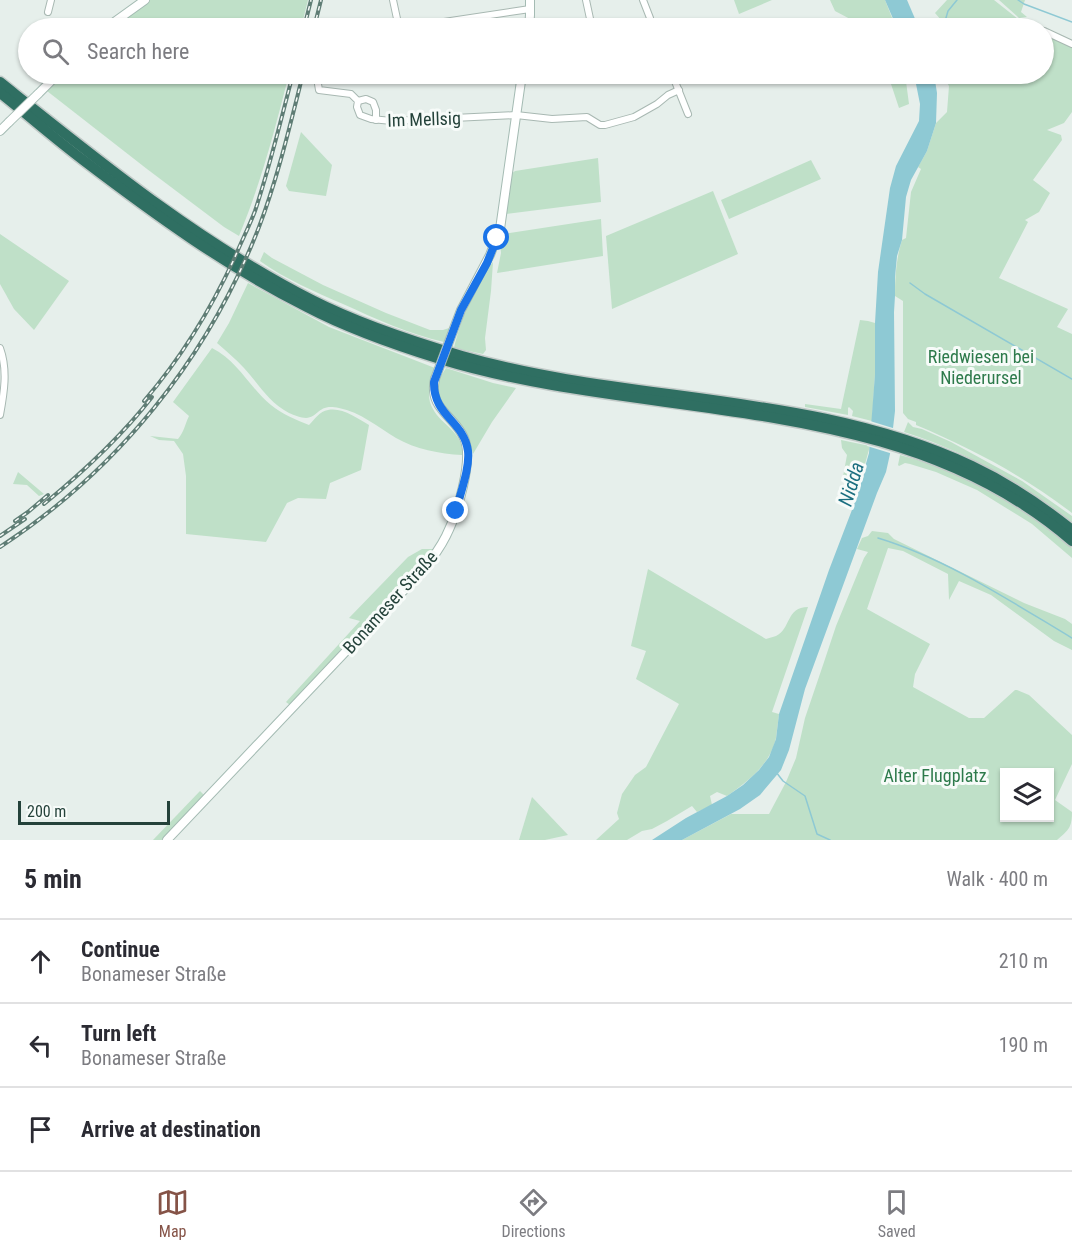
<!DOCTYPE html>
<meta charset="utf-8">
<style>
body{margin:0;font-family:"Roboto Condensed",sans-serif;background:#f2f2f3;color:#2b2b33}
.controls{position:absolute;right:18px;bottom:18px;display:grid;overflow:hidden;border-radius:0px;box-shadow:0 2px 4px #0004}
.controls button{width:54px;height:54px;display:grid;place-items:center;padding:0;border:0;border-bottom:2px solid #e1e1e2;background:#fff;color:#2b2b33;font:30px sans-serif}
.scale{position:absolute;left:18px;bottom:15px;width:152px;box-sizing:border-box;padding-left:6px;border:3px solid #24423a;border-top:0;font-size:16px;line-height:21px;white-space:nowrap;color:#24423a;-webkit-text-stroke:4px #f7fbf9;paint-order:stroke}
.stop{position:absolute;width:18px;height:18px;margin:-14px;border:4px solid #1a73e8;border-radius:50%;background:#fff}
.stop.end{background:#1a73e8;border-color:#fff;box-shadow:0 2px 6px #0008}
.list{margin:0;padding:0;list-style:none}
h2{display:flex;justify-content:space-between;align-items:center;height:78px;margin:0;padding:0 24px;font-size:26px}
h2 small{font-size:20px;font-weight:400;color:#7c7c81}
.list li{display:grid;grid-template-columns:39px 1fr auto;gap:18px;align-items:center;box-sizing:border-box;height:84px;padding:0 24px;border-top:2px solid #e1e1e2}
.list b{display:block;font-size:22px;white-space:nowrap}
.list p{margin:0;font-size:20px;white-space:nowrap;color:#7c7c81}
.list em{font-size:20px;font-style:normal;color:#7c7c81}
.icon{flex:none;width:33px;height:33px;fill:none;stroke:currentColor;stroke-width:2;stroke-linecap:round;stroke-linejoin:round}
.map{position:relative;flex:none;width:1072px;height:840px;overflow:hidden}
.search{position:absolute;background:#fff;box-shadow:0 2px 4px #0004;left:18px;right:18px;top:18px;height:66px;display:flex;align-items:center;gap:15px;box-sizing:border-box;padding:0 21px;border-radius:33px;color:#7c7c81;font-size:22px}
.sheet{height:330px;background:#fff}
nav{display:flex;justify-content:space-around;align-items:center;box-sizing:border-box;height:84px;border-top:2px solid #e1e1e2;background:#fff;font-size:16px;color:#7c7c81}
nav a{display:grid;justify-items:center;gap:3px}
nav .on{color:#855347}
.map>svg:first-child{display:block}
.green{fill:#bfe0c8;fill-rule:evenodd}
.water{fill:#8ec9d4}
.pier{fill:#e6efeb}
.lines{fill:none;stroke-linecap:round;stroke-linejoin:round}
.stream{stroke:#8ec9d4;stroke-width:1.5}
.street-casing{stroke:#a8b8b2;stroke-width:8}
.secondary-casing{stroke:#a4bbb3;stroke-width:10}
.highway-casing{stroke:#c2cac8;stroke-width:13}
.street{stroke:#fff;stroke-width:6}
.secondary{stroke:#fff;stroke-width:8}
.highway{stroke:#2f6f62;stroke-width:10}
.rail-casing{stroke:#5f7d75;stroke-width:4}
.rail{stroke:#f7fbf9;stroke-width:1.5;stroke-dasharray:4.5;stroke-linecap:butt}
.secondary-bridge-casing{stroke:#a4bbb3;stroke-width:10;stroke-linecap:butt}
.secondary-bridge{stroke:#fff;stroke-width:8}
.route{stroke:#1a73e8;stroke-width:8}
.labels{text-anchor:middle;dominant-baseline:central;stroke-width:6;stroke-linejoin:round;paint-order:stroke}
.street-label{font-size:18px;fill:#24423a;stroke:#f7fbf9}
.park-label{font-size:18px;fill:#2d7a4b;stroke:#f7fbf9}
.water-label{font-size:20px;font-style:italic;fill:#1c6f80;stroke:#f7fbf9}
</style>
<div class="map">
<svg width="1072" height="840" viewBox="0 0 1072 840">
<rect width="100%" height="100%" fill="#e6efeb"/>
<g class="green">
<path d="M149,0H308L301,28H114Z"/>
<path d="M734,0H772L739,14Z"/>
<path d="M830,0H885L896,28H858L852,20L835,11Z"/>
<path d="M947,0H994L1018,19H1026L1039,28H948L935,13Z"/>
<path d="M999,0H1025L1021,12L1027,17L1019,18Z"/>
<path d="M1044,32L1053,38L1072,45V112L1064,123L1047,130L1061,135L1062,140L1033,180L1050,193L1039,212L1025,220L1028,222L999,278L1068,309L1057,327L1072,334V513C1024,476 971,448 916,425V422L908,419L903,413V301L895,296C895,277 896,259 902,240L906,238L911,192L921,169L918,167L927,151L936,123L947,112L949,86L943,76L945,74H1044Z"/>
<path d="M65,74H289C275,129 261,183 239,236L224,227L147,169L47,91Z"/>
<path d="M886,74H905L909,104L899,108L891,84Z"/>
<path d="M301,132L332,165L326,196L289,191L286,186Z"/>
<path d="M598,158L601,202L506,214L511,174L515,171Z"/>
<path d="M811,160L821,179L729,219L721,200Z"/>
<path d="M713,191L738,254L612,309L606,236Z"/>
<path d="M601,219L603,256L497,273L501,253L500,242L503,234Z"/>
<path d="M0,234L69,281L34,330L14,309L0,284Z"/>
<path d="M264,252L272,258L323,285L386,313L430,330H443L449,328L444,342C409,334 376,319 343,304C315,292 285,279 260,261Z"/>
<path d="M493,262L491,291L485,338L486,350L483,354L454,348C460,321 476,283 493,262Z"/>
<path d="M248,283L329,327L435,368C431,381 425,396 433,409C442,426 464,432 462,455C440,454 415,449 396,438C378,427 360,412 339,408C318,403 319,417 306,418C301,418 294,415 289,413C269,403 258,383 244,368C236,359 226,351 217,343L229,323Z"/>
<path d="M860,320L868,321L875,323V374L872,421L852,416L853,411L849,407L848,408V415L805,407V404L841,409Z"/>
<path d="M212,348C238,361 249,387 271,405C282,414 296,420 309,425C314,420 320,411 328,410C342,407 357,418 369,425L361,470L330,483L326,499L298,498L287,503L266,542L186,534V476L183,454L174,441L159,440L150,436L178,439C184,432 185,424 189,416L173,402Z"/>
<path d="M446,368L493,383L516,388L492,422L473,454L468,436L442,405L439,397L438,381Z"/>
<path d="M908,422L913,427L922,429L951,442L1022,481L1072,516V523C1025,484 962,450 904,432Z"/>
<path d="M841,440L870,446L860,482H842L847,455L842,448Z"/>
<path d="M900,455C963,471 1022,506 1072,548V558L1032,524L977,490L936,472L910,464L905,463L899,466L898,465Z"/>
<path d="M18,472L44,494L39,496L27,485L13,484Z"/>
<path d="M872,531L888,533L894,539L1024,603L1065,619L1072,624V650L1054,641L991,595L959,581L949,600L948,574L903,551L888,548L867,609L930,644L915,674L913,687L969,718H984L1015,690H1017L1029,695L1072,735V764L1055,800L1072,812C1072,827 1069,830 1057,840H682L731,814H769L786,782L796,758L805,718L823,665L836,626L864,558L868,552L857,549L862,538L868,536ZM1004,772H1050V818H1004Z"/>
<path d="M422,549H435L399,590L367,622L290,705L286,702L360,621L349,618L408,557Z"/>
<path d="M648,569L766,639C769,638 773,637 776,636C791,629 786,607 808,607L772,712L779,714C778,722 777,730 776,738C770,765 748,781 727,796L717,792L710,796L712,805L697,812L692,806L667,821L652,829L642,831L627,840H596L619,819L617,813L622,794L635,775L646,767L679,704L636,679L646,651L631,646Z"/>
<path d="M200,791L205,796L162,840H153Z"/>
<path d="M532,797L568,835L545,840H519Z"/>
</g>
<g class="water">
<path d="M885,0H907L919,28H897Z"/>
<path d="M914,74H934L937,93L936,123L927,151L911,180L906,197L902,240L897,256L895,277V296L894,312L895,411L890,454L886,472L877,493L805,689L789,750L781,770L760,795L740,809L682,840H652L686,818L727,796L743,785L759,770L769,757L776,739L779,714L829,570L855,502L869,453L875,374V323L878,272L890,188L896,166L919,121L920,104Z"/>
</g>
<path class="pier" d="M870,421L896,429L893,454L867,446Z"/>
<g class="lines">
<g class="stream">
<path d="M1018,0L1024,4L1072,22"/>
<path d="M943,28L948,11L957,0"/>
<path d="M910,283L925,294L1072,379"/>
<path d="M878,538C947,559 1010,601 1072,638"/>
<path d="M776,772L783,781L805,796L817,834L830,840"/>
</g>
<defs>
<g id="street">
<path d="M393,0L399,28"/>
<path d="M586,0L592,28"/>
<path d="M643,0L650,18L652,28"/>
<path d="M48,12L51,0"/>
<path d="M404,28L530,9"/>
<path d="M1044,31L1072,44"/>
<path d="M672,74L688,114"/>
<path d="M318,84L319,90L351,94L358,101L357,107L360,115L371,119L392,121L516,115L552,119L587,117L600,125H605L634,117L657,104L668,95L679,90"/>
<path d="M358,101L366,99L373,102L376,110V120"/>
<path d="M0,348C8,370 4,393 0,415"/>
</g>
<g id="secondary">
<path d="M106,28L145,0"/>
<path d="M529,28L530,15V0"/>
<path d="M38,94L58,74"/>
<path d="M0,131L9,122"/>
<path d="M453,331L461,310L490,255L500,229L522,74"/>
<path d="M167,840L423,570C432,559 440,548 446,536C457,514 474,460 464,438C455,416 428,409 435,379"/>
</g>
<g id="highway">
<path d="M0,82C99,161 198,242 312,300C359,324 411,341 462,356C629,404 812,391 972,466C1008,483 1041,505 1072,530"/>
<path d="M0,93C28,115 55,139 83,160C154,214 227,267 307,307C349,329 395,345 440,359C649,423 897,389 1072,541"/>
</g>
</defs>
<use href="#street" class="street-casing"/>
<use href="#secondary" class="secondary-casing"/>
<use href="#highway" class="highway-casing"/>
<use href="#street" class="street"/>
<use href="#secondary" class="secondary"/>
<use href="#highway" class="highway"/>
<defs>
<g id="rail">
<path d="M304,28L311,0"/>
<path d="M314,28L321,0"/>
<path d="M144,401C182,357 211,309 235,257C241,242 249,227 255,211C270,166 281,119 293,74"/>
<path d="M44,504C83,472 121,437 152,397"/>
<path d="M15,521L28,512L48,495"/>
<path d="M0,536L25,519"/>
<path d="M0,547C118,470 208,358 259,227C278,177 290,125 303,74"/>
</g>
</defs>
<use href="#rail" class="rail-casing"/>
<use href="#rail" class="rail"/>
<defs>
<g id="secondary-bridge">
<path d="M9,122L38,94"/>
<path d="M435,379L453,331"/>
</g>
</defs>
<use href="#secondary-bridge" class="secondary-bridge-casing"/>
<use href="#secondary-bridge" class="secondary-bridge"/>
</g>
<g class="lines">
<path class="route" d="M456,511C460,494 470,468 468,451C464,421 433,416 434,382L461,310L487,263L497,238"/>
</g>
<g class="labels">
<g class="street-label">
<text transform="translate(424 119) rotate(-2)">Im Mellsig</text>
<text transform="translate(390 602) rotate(-48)">Bonameser Straße</text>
</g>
<g class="park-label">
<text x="981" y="356">Riedwiesen bei<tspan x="981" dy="21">Niederursel</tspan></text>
<text x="935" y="775">Alter Flugplatz</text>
</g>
<g class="water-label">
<text transform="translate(851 484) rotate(-73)">Nidda</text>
</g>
</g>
</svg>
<div class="controls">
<button><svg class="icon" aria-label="layers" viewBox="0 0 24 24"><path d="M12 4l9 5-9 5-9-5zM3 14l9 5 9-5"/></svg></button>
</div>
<div class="scale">200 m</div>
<div class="stop" style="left:497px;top:238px"></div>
<div class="stop end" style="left:456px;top:511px"></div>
<div class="search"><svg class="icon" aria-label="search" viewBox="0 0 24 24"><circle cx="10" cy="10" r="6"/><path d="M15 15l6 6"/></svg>Search here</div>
</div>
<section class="sheet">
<h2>5 min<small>Walk · 400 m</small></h2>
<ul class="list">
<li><svg class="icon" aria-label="ahead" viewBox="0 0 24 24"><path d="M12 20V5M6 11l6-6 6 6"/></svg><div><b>Continue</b><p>Bonameser Straße</p></div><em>210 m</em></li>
<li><svg class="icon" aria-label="left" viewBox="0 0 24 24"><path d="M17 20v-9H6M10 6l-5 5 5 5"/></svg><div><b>Turn left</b><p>Bonameser Straße</p></div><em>190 m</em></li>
<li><svg class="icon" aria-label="arrive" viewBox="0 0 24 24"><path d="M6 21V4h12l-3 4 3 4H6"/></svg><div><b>Arrive at destination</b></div></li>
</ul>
</section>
<nav>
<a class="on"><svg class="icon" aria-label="map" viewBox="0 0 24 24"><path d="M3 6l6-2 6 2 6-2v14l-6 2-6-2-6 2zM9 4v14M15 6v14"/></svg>Map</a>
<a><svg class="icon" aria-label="directions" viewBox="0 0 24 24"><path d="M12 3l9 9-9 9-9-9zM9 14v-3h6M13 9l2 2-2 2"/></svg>Directions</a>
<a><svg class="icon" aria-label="saved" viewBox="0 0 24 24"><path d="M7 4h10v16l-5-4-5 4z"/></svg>Saved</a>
</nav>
